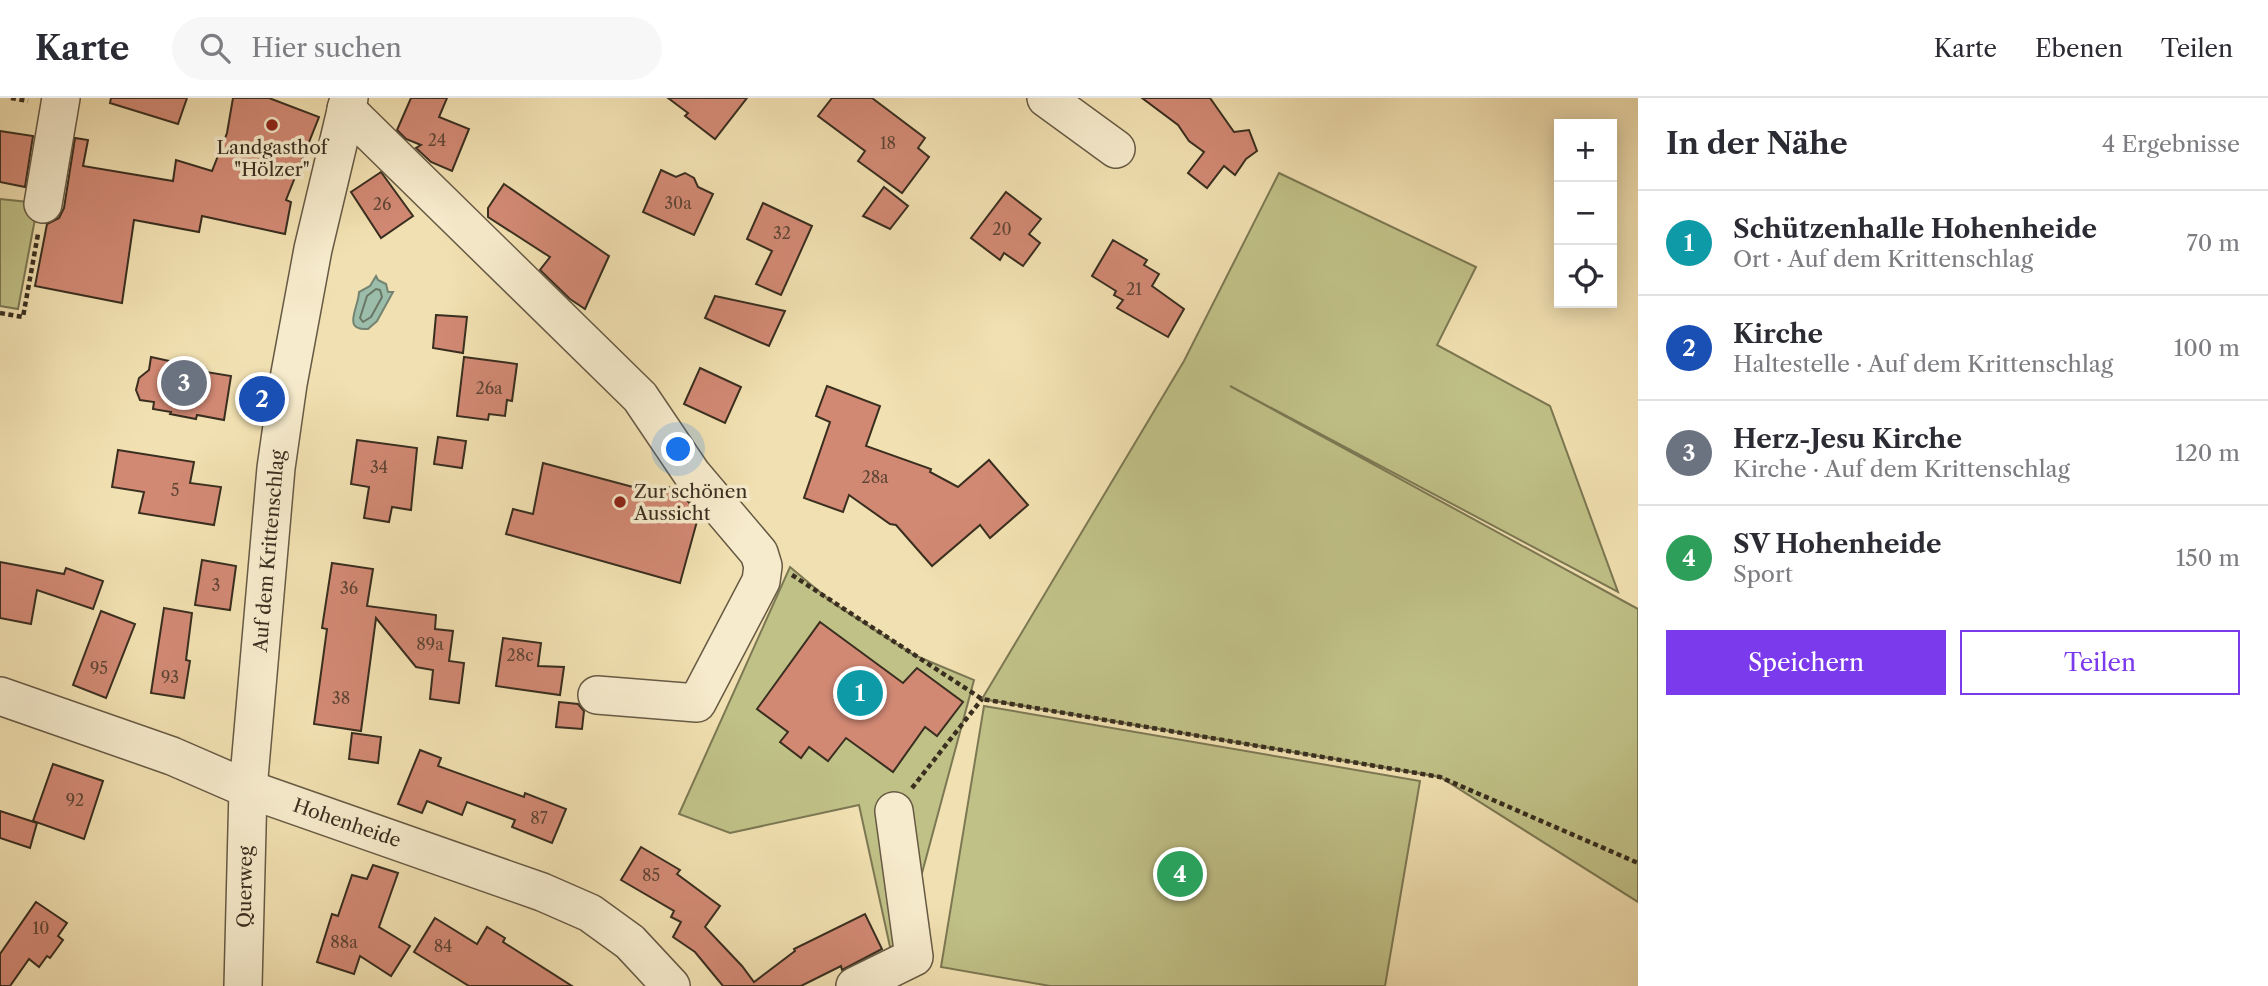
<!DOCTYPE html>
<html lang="de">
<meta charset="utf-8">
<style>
body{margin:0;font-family:"Libre Caslon Text",serif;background:#f7f7f7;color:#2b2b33}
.controls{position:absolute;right:21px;top:21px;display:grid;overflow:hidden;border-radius:0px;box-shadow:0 4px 18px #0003}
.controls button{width:63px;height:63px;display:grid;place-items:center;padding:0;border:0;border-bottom:2px solid #e1e1e2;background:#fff;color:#2b2b33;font:35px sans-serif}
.you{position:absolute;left:679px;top:352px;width:24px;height:24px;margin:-18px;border:5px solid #fff;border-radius:50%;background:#1a73e8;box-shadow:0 0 0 10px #1a73e833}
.badge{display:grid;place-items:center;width:46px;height:46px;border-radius:50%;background:#7c3aed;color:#fff;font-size:23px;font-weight:700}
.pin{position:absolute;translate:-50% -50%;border:4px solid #fff;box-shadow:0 2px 7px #0006}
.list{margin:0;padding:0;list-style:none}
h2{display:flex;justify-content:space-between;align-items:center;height:91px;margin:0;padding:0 28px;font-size:30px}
h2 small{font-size:23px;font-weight:400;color:#7c7c81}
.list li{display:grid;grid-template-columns:46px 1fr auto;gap:21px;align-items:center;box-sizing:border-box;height:105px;padding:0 28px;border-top:2px solid #e1e1e2}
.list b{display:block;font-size:26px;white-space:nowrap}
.list p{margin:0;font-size:23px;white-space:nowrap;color:#7c7c81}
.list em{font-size:23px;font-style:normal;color:#7c7c81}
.actions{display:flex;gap:14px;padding:21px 28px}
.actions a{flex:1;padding:16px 0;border:2px solid #7c3aed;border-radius:0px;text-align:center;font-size:24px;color:#7c3aed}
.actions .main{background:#7c3aed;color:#fff}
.icon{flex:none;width:38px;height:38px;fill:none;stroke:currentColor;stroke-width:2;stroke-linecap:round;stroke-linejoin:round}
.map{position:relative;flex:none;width:1638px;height:888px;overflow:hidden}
header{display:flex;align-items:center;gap:42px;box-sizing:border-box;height:98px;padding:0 35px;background:#fff;border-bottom:2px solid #e1e1e2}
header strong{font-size:33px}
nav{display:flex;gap:38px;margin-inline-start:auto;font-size:24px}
.search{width:490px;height:63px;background:#f7f7f7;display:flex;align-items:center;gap:18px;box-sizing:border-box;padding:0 24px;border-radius:38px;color:#7c7c81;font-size:26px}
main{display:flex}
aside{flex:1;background:#fff}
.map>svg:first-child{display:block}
.green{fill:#c0c187;stroke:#7c7853;stroke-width:2}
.water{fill:#9bbdaa;stroke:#748472;stroke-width:2}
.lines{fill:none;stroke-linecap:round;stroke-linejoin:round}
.shore{stroke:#6a7664;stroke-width:2}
.building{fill:#d28974;stroke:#392e1f;stroke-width:2}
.minor-casing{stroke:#675a44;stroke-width:40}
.path{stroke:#392e1f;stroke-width:4.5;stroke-dasharray:5 3.5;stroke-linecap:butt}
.minor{stroke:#f6ebcc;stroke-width:37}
.poi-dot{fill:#8f2418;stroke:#f6ebcc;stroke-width:2.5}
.labels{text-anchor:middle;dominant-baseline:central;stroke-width:7;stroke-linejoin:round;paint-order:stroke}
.number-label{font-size:16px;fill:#5f4534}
.poi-label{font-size:19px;fill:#392e1f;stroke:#f6ebcc}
.street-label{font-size:19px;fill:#392e1f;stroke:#f6ebcc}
</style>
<header>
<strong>Karte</strong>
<div class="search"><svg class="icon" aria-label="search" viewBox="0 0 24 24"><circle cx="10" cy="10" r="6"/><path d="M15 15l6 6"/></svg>Hier suchen</div>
<nav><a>Karte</a><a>Ebenen</a><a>Teilen</a></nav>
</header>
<main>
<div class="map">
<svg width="1638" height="888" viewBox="0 0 1638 888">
<rect width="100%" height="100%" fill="#f1e0b1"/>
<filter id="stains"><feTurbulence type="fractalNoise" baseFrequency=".00286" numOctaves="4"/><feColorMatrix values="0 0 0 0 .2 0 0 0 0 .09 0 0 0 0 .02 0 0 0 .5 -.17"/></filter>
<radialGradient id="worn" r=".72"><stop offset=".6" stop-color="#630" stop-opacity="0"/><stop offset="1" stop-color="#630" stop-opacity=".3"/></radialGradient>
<g class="green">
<path d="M1279,75L1476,169L1437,247L1550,308L1618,494L1230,288L1638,511V804L1440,679L982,601L1184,263Z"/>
<path d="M0,101L38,105L18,211L0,208Z"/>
<path d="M790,469L833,505L914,557L974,582L901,853L892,858L859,707L730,735L679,716Z"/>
<path d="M984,608L1420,683L1385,888H1050L941,869Z"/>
</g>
<path class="water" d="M376,178L378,182L386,186L388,194H393L377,223L368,231C341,233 359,209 359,194L370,188Z"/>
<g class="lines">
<path class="shore" d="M376,191L380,192L382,199L371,219L363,224L360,220L367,198Z"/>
</g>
<g class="building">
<path d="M111,0H187L178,26L110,5Z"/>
<path d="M233,0H269L319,19L286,102L291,104L285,136L202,118L199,134L134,122L122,205L35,188L47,126L59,120L64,110L75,40L88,42L83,68L173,83L176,62L212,73L227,35Z"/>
<path d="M411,0H447L439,19L469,31L452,73L431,64L416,50L421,47L406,41L397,32Z"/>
<path d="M668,0H747L715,41L685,18L688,15Z"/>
<path d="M832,0H872L925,40L918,50L929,59L902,95L858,63L865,53L818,18Z"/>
<path d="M1142,0H1210L1234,34L1249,32L1257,53L1246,61L1235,77L1224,68L1207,90L1188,75L1204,54L1189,43L1178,27Z"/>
<path d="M0,33L33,38L25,89L0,84Z"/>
<path d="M661,72L676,79L685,75L694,80L698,89L713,96L694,137L643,114Z"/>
<path d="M381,74L413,118L381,140L351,94Z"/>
<path d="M504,86L609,158L585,211L570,201L540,172L550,159L488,119V110Z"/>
<path d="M884,89L908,108L890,131L863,118Z"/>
<path d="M1006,94L1041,121L1029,136L1040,145L1023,168L1004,155L1000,162L971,140Z"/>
<path d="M763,105L812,128L781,197L756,186L772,153L747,141Z"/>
<path d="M1113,142L1147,162L1144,167L1159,176L1152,188L1184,211L1168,239L1117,210L1123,202L1114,197L1116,193L1092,178Z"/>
<path d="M715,198L785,213L769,248L705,220Z"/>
<path d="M436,217L467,219L463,255L433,250Z"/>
<path d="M151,259L206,271V274L231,278L224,322L197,317L196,321L170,316L171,314L153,311L154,304L140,302L136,292L139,280L149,272Z"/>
<path d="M464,259L517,266L512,303L507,302L505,318L489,316L488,322L457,318Z"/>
<path d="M700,270L741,289L725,325L684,306Z"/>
<path d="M827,288L880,308L866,348L931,371L930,374L958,389L989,362L1028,407L990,440L980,427L932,468L896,427L890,426L849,397L843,414L804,400L830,324L816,318Z"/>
<path d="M438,339L466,343L462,370L434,366Z"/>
<path d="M357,342L417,350L411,412L392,409L389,424L364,420L369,389L351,386Z"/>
<path d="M118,352L194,364L190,385L221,389L214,427L139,415L144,394L112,389Z"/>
<path d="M543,365L663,397L665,388L678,392L699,416L680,485L506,436L513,411L533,416Z"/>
<path d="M202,462L236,468L230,512L195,507Z"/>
<path d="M0,464L64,476L66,470L103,483L93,511L37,492L31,526L0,520Z"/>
<path d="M332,465L373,471L367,508L436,517L435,531L453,533L449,563L464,565L459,605L430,601L433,572L416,569L376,520L361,633L314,626L327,531L322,530Z"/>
<path d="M164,510L192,515L186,562L190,563L184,600L151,595Z"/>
<path d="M101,513L135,526L106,600L73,587Z"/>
<path d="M820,524L903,585L917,570L963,604L937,638L925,629L893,674L846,640L828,663L809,649L801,660L780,644L788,634L757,611Z"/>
<path d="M503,540L541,545L538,568L564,569L560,597L496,588Z"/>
<path d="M559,604L578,606L584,613L582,631L556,629Z"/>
<path d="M352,635L381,639L378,665L349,661Z"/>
<path d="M420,652L441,660L438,668L524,699L525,695L566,711L552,745L512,729L515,722L467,704L462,717L427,703L422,715L398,706Z"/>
<path d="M53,666L103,683L84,741L33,723Z"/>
<path d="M0,713L37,725L30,750L0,740Z"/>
<path d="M641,749L680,772L677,776L720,808L705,829L742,868L754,884L795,853L794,851L865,816L882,851L842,872L841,868L801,888H723L695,854L673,839L681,824L671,819L674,813L621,782Z"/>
<path d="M373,767L398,775L379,829L410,848L391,878L360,858L354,876L317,864L332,816L338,818L352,777L367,781Z"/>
<path d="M36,804L67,825L58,838L63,842L50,860L47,858L39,869L29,861L10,888H0V856Z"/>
<path d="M435,820L477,846L487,829L505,840L503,844L572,888H469L414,854Z"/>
</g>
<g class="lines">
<defs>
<g id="minor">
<path d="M1046,0L1116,51"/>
<path d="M346,11L640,299L692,376L759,455L763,468L761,483L697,605L597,597"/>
<path d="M43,106L61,0"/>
<path d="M0,598L172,658L248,691L542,794L590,815L630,844L671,888"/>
<path d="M243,888L248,691L276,370L288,286L313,151L349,0"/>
<path d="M855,888L914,859L894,713"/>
</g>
</defs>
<use href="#minor" class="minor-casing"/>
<g class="path">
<path d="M11,0L28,3"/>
<path d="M0,215L23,219L38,136"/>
<path d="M792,477L982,601L1440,679L1638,765"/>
<path d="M912,690L982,601"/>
</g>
<use href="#minor" class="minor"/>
</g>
<g class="poi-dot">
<circle cx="272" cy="27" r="7"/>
<circle cx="620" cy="404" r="7"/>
</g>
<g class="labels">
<g class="number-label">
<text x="437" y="42">24</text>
<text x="888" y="45">18</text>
<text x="678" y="105">30a</text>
<text x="382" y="106">26</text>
<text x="1002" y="131">20</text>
<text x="782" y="135">32</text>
<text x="1134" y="191">21</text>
<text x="489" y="290">26a</text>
<text x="379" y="369">34</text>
<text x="875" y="379">28a</text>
<text x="175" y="392">5</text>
<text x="216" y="487">3</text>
<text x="349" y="490">36</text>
<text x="430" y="546">89a</text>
<text x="520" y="557">28c</text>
<text x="99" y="570">95</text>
<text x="170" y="579">93</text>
<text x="341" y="600">38</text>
<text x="75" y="702">92</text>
<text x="539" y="720">87</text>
<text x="651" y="777">85</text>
<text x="41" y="830">10</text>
<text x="344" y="844">88a</text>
<text x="443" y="848">84</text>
</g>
<g class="poi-label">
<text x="272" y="49">Landgasthof<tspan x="272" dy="22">"Hölzer"</tspan></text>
<text x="634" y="393" text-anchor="start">Zur schönen<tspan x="634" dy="22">Aussicht</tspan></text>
</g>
<g class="street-label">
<text transform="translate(269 453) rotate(-85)">Auf dem Krittenschlag</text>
<text transform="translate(347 725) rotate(19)">Hohenheide</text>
<text transform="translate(245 789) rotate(-89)">Querweg</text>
</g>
</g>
<rect width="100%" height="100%" filter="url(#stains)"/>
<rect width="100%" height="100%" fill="url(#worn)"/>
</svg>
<div class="controls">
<button>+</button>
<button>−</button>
<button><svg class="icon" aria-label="locate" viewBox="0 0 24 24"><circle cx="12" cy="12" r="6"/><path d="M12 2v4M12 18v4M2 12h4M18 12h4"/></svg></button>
</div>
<div class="you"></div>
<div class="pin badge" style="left:860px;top:595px;background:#0f9aa8">1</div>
<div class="pin badge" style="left:262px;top:301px;background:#1a4fb4">2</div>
<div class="pin badge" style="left:184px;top:285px;background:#6b7280">3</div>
<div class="pin badge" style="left:1180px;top:776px;background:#2e9e5b">4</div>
</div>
<aside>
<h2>In der Nähe<small>4 Ergebnisse</small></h2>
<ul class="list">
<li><span class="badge" style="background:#0f9aa8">1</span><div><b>Schützenhalle Hohenheide</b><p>Ort · Auf dem Krittenschlag</p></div><em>70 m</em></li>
<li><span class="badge" style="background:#1a4fb4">2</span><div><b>Kirche</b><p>Haltestelle · Auf dem Krittenschlag</p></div><em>100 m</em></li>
<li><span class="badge" style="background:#6b7280">3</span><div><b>Herz-Jesu Kirche</b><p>Kirche · Auf dem Krittenschlag</p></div><em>120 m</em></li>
<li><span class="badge" style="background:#2e9e5b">4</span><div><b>SV Hohenheide</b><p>Sport</p></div><em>150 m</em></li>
</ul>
<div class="actions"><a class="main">Speichern</a><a>Teilen</a></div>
</aside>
</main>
